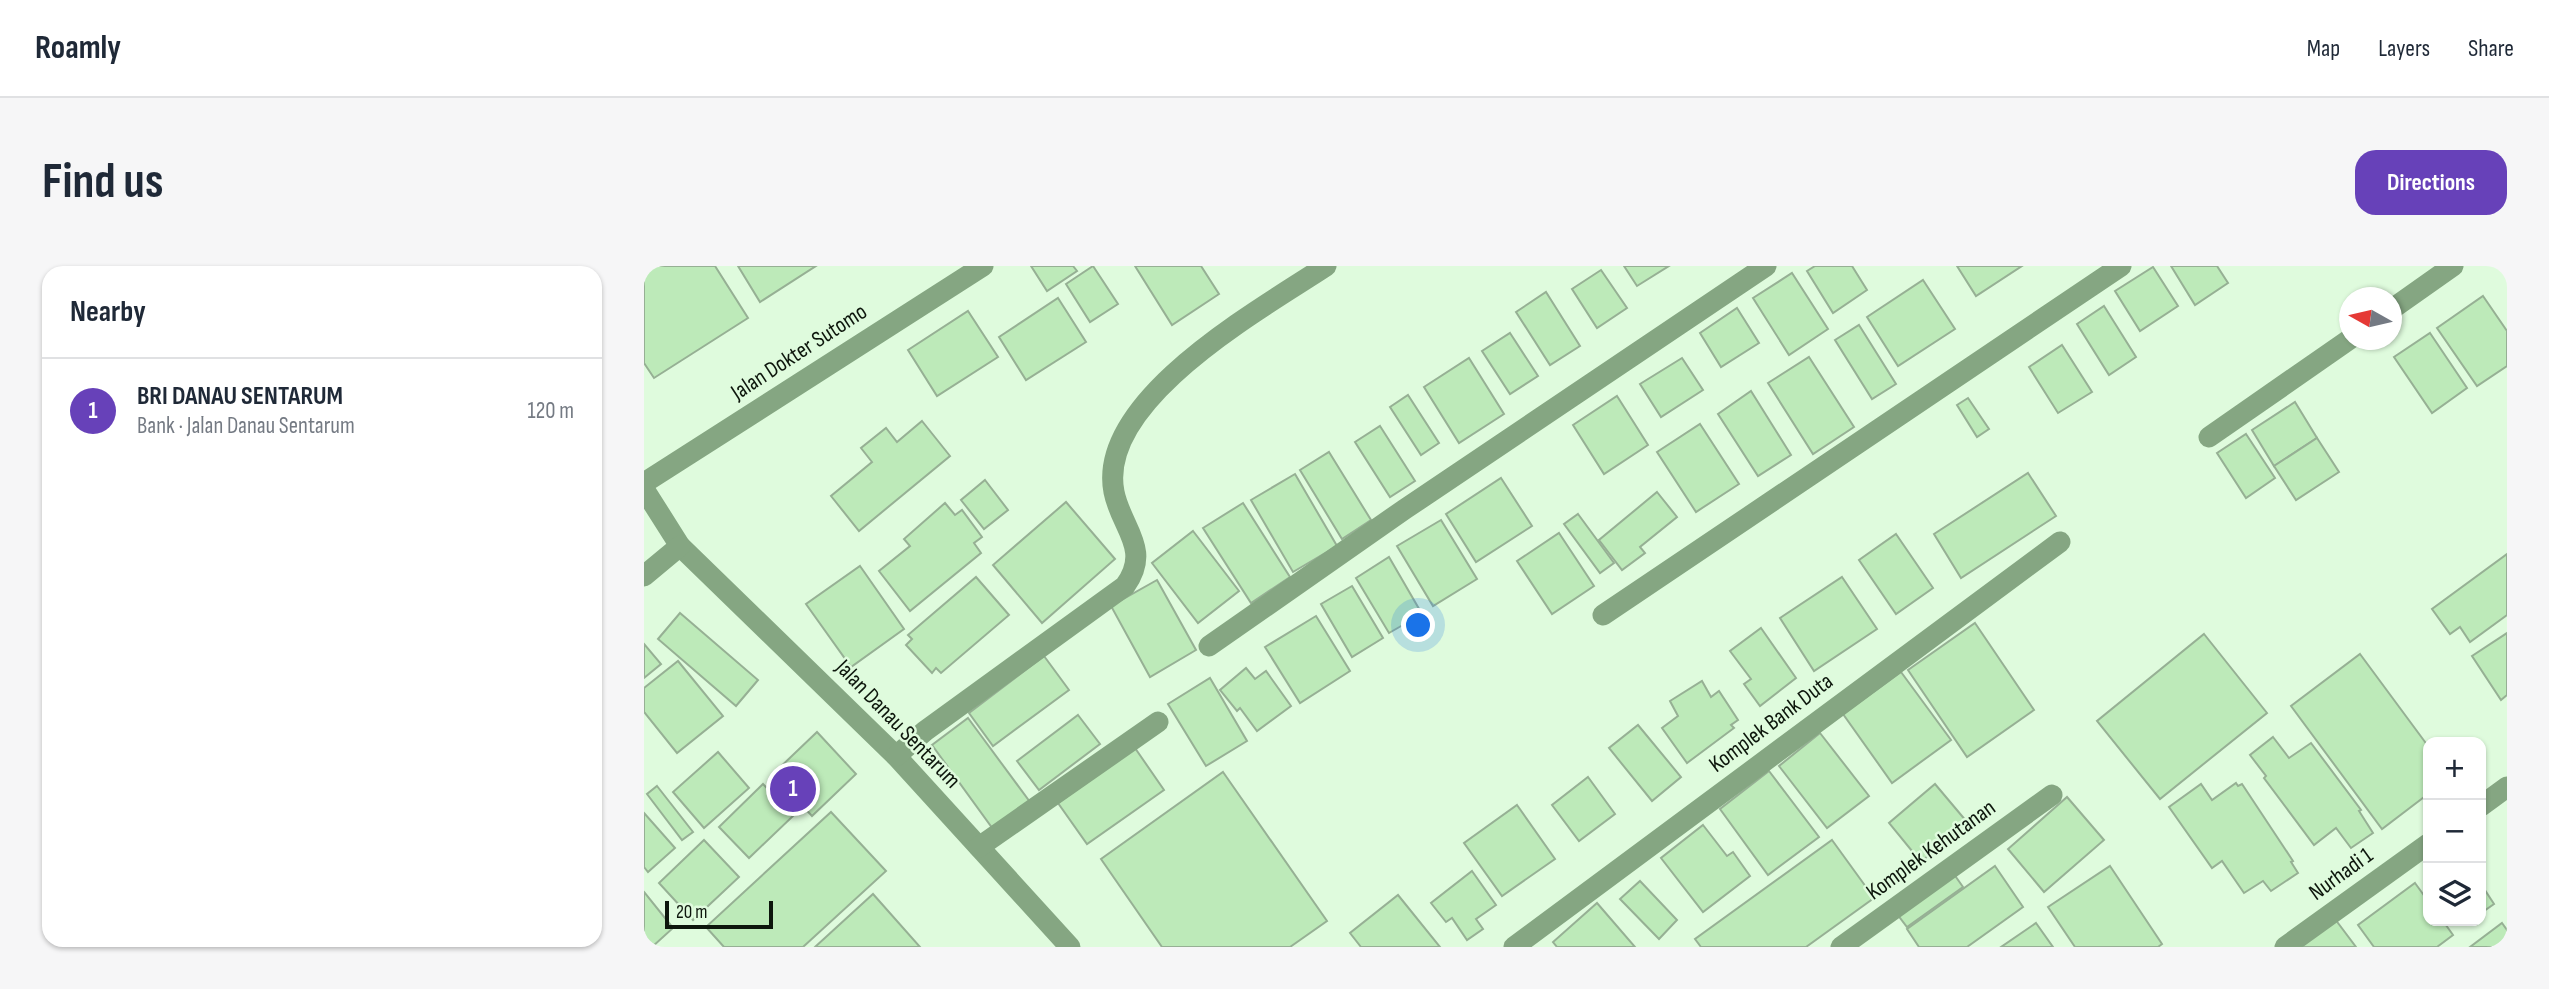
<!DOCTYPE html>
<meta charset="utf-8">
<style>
body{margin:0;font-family:"Sofia Sans Condensed",sans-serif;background:#f6f6f7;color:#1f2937}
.controls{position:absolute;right:21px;bottom:21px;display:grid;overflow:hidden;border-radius:14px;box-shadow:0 2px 5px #0004}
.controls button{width:63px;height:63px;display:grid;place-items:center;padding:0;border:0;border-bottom:2px solid #e0e1e3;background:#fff;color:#1f2937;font:35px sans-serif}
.compass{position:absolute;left:1695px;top:21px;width:63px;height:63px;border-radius:50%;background:#fff;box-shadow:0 2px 5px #0004;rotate:278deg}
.scale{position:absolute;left:21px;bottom:18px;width:108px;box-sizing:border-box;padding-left:7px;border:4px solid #0d160c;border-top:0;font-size:19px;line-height:24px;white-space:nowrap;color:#0d160c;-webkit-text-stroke:5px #dffbdd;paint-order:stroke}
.you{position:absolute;left:775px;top:360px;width:24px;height:24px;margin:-18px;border:5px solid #fff;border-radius:50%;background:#1a73e8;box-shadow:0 0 0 10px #1a73e833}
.badge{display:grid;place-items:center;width:46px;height:46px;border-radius:50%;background:#6741b9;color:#fff;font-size:23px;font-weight:700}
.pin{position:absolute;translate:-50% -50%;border:4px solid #fff;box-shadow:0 2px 7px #0006}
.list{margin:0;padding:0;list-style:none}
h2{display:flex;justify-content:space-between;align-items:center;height:91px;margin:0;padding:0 28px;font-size:30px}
h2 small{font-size:23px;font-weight:400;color:#747a83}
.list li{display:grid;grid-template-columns:46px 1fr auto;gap:21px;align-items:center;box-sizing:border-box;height:105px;padding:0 28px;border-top:2px solid #e0e1e3}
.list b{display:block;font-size:26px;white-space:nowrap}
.list p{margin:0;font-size:23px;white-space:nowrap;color:#747a83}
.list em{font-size:23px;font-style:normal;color:#747a83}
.icon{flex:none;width:38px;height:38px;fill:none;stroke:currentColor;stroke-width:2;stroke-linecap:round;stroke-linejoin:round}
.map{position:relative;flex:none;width:1863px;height:681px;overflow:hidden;border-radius:21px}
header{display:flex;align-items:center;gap:42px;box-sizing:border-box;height:98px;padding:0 35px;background:#fff;border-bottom:2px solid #e0e1e3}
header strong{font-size:33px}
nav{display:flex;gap:38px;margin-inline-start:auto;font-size:24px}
.intro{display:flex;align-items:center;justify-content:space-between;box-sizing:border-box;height:168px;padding:0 42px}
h1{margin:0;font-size:49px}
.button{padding:18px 32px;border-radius:21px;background:#6741b9;color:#fff;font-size:24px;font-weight:700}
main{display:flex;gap:42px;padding:0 42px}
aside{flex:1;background:#fff;border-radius:21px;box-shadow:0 2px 5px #0004}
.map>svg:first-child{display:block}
.building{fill:#bdeab9;stroke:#96b094;stroke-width:2}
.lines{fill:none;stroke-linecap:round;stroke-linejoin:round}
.minor{stroke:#85a682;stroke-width:21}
.labels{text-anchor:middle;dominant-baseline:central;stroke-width:5;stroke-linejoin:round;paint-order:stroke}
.street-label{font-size:23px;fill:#0d160c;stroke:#dffbdd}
</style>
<header>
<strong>Roamly</strong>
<nav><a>Map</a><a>Layers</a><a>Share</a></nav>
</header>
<div class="intro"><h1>Find us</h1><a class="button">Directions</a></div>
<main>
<aside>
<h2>Nearby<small></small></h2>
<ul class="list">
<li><span class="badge">1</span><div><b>BRI DANAU SENTARUM</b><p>Bank · Jalan Danau Sentarum</p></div><em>120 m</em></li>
</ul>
</aside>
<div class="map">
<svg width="1863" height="681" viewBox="0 0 1863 681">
<rect width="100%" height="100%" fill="#dffbdd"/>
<g class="building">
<path d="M0,0H71L104,52L10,112L0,97Z"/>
<path d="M94,0H172L116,36Z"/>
<path d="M387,0H429L433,5L403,25Z"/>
<path d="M449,0L474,38L446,56L422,18Z"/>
<path d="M491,0H557L575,28L528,59Z"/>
<path d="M980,0H1025L993,20Z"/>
<path d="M1171,0H1208L1223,24L1189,47L1163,5Z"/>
<path d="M1313,0H1378L1332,30Z"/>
<path d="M1527,0H1573L1584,17L1551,39Z"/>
<path d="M1509,1L1534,40L1496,65L1471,25Z"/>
<path d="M957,4L983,42L953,62L928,23Z"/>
<path d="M1148,7L1184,63L1145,89L1109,32Z"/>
<path d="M1279,14L1311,63L1254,100L1223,51Z"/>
<path d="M902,26L936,80L906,99L872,46Z"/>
<path d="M1839,30L1863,65V100L1833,120L1793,62Z"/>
<path d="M414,32L442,76L382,114L355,71Z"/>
<path d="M1460,40L1492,91L1465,109L1433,58Z"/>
<path d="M1093,42L1115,77L1077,101L1056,67Z"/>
<path d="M324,45L354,91L293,130L264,84Z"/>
<path d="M1215,59L1252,118L1228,133L1191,74Z"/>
<path d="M866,67L894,110L866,128L838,85Z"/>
<path d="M1786,67L1823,122L1788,147L1750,91Z"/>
<path d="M1418,79L1448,126L1414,147L1385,101Z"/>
<path d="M1165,91L1210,161L1169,188L1124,117Z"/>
<path d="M825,92L860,148L815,177L780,121Z"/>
<path d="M1038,92L1059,124L1017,151L996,118Z"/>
<path d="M1107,125L1147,189L1114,210L1074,148Z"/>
<path d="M764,129L795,177L777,189L746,141Z"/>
<path d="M973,130L1004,179L960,208L929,159Z"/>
<path d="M1324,132L1345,163L1333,171L1313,139Z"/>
<path d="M1651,136L1673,172L1630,200L1608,164Z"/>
<path d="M278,155L306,190L215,265L187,230L228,196L217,182L242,162L253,176Z"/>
<path d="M1056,158L1095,218L1052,246L1013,186Z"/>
<path d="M736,160L771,215L746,231L711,176Z"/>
<path d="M1602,168L1631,212L1602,232L1573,187Z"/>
<path d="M1673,172L1695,206L1652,234L1630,200Z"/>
<path d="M685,186L727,254L698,273L656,204Z"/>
<path d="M1384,207L1412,250L1317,312L1290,268Z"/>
<path d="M651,208L693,280L649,306L607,234Z"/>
<path d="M857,212L888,260L832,296L802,248Z"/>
<path d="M341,214L364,244L340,263L317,234Z"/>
<path d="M1013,226L1033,251L996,281L1001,287L978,304L955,274Z"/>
<path d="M422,236L471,293L398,357L349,299Z"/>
<path d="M301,237L311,249L318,244L338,271L330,277L337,287L266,345L235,305L266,280L260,273Z"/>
<path d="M599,237L646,311L607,337L559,262Z"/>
<path d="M934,248L970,297L956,307L920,258Z"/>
<path d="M797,254L833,313L789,340L753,280Z"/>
<path d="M549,265L595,325L554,357L508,297Z"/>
<path d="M915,267L950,320L908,348L873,295Z"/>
<path d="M1252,268L1289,322L1252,348L1215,294Z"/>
<path d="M1863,288V349L1826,376L1816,361L1806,368L1788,343Z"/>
<path d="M745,291L778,348L745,367L712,312Z"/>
<path d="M216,300L260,363L207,401L162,338Z"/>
<path d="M332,311L365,349L297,407L292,402L288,407L262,379L268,373L264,369Z"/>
<path d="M1198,311L1233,363L1170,405L1136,352Z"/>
<path d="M513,314L552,384L506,411L467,340Z"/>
<path d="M708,320L739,372L708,391L677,338Z"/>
<path d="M36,347L114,414L92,440L14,373Z"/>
<path d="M672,350L706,405L656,437L621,381Z"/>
<path d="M1331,357L1390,444L1323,491L1264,404Z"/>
<path d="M1117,362L1152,412L1116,440L1100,418L1107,413L1086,385Z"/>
<path d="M1863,367V429L1857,434L1828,390Z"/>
<path d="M1560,368L1623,447L1516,533L1453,455Z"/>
<path d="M0,378L17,398L0,412Z"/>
<path d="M1716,388L1784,480V528L1738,563L1647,440Z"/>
<path d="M400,390L425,424L349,480L325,447Z"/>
<path d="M34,395L79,450L33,487L0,446V422Z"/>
<path d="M602,402L611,413L622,405L647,440L613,465L596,442L593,445L576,424Z"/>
<path d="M1257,406L1307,474L1248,517L1199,448Z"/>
<path d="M566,412L603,475L562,500L524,438Z"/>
<path d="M1058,415L1067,431L1075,425L1094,454L1087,459L1090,462L1043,497L1018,462L1034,450L1026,435Z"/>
<path d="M434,449L456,478L395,524L373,495Z"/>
<path d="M324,452L386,536L349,563L288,479Z"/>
<path d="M994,459L1037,511L1008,535L965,482Z"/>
<path d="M173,466L212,508L168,550L129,508Z"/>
<path d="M1176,467L1225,530L1183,562L1135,500Z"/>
<path d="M1629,471L1645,492L1667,477L1717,544L1715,545L1729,567L1707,582L1692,562L1670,579L1620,512L1622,510L1606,489Z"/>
<path d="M491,482L520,524L443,578L414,537Z"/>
<path d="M74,486L105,522L60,562L29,526Z"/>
<path d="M1125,505L1175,571L1124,609L1076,543Z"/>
<path d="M579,506L683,655L646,681H518L457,593Z"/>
<path d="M944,511L971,548L935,575L908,539Z"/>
<path d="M1592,517L1594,520L1598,518L1649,595L1647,596L1654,607L1627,625L1619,615L1600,627L1578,595L1568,602L1525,541L1557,518L1568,534Z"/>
<path d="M119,518L149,550L105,592L75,561Z"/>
<path d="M1291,518L1323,556L1277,596L1245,557Z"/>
<path d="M13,520L49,566L38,574L3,528Z"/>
<path d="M1423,531L1460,574L1400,626L1364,583Z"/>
<path d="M873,539L911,593L858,630L820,577Z"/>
<path d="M187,546L242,605L159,681H80L62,661Z"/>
<path d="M0,547L31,582L4,606L0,601Z"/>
<path d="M1059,559L1083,590L1089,586L1106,610L1059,646L1017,592Z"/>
<path d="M60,574L95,611L49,654L15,617Z"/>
<path d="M1188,574L1230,632L1162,681H1057L1051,673Z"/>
<path d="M1351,600L1379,641L1323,681H1275L1263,663Z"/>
<path d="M1466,600L1518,678L1514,681H1431L1404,641Z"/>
<path d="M1307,604L1319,621L1263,661L1250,644Z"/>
<path d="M828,605L852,639L832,653L839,663L823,674L808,652L802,656L787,637Z"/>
<path d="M996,615L1033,654L1015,673L976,633Z"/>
<path d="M1771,617L1784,635V655H1799L1809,669L1793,681H1730L1714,659Z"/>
<path d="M1837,618L1850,638L1837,647Z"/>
<path d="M0,626L29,662L8,681H0Z"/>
<path d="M229,628L276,681H171Z"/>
<path d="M754,629L796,681H717L706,667Z"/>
<path d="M953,637L991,681H913L909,676Z"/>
<path d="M1691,653L1712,681H1655Z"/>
<path d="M1392,657L1409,681H1357Z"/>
<path d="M1858,657L1863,664V681H1826Z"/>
</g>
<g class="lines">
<g class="minor">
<path d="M1748,43L1809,0"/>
<path d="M1565,171L1706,73"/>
<path d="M0,217L339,0"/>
<path d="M0,223L36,280L252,490L426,681"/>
<path d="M0,310L36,280"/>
<path d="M959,349L1477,0"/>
<path d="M565,380L761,243L1122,0"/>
<path d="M252,490L281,465L481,320C508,283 477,262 470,226C452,134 617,43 682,0"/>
<path d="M1837,540L1863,521"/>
<path d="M335,581L514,456"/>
<path d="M870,681L1416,276"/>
<path d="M1197,681L1408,529"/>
<path d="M1641,681L1784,578"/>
</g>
</g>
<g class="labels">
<g class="street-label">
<text transform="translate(155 86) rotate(-33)">Jalan Dokter Sutomo</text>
<text transform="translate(1127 457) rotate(-37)">Komplek Bank Duta</text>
<text transform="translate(254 458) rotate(46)">Jalan Danau Sentarum</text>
<text transform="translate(1287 584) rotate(-36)">Komplek Kehutanan</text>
<text transform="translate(1697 608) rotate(-36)">Nurhadi 1</text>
</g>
</g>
</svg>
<div class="controls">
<button>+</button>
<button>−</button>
<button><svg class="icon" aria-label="layers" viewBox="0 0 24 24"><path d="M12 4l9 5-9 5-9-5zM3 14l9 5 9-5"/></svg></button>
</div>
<svg class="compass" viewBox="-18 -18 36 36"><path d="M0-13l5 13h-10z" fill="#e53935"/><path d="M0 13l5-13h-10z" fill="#747a83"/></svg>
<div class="scale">20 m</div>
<div class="you"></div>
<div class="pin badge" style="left:149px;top:523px">1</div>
</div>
</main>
